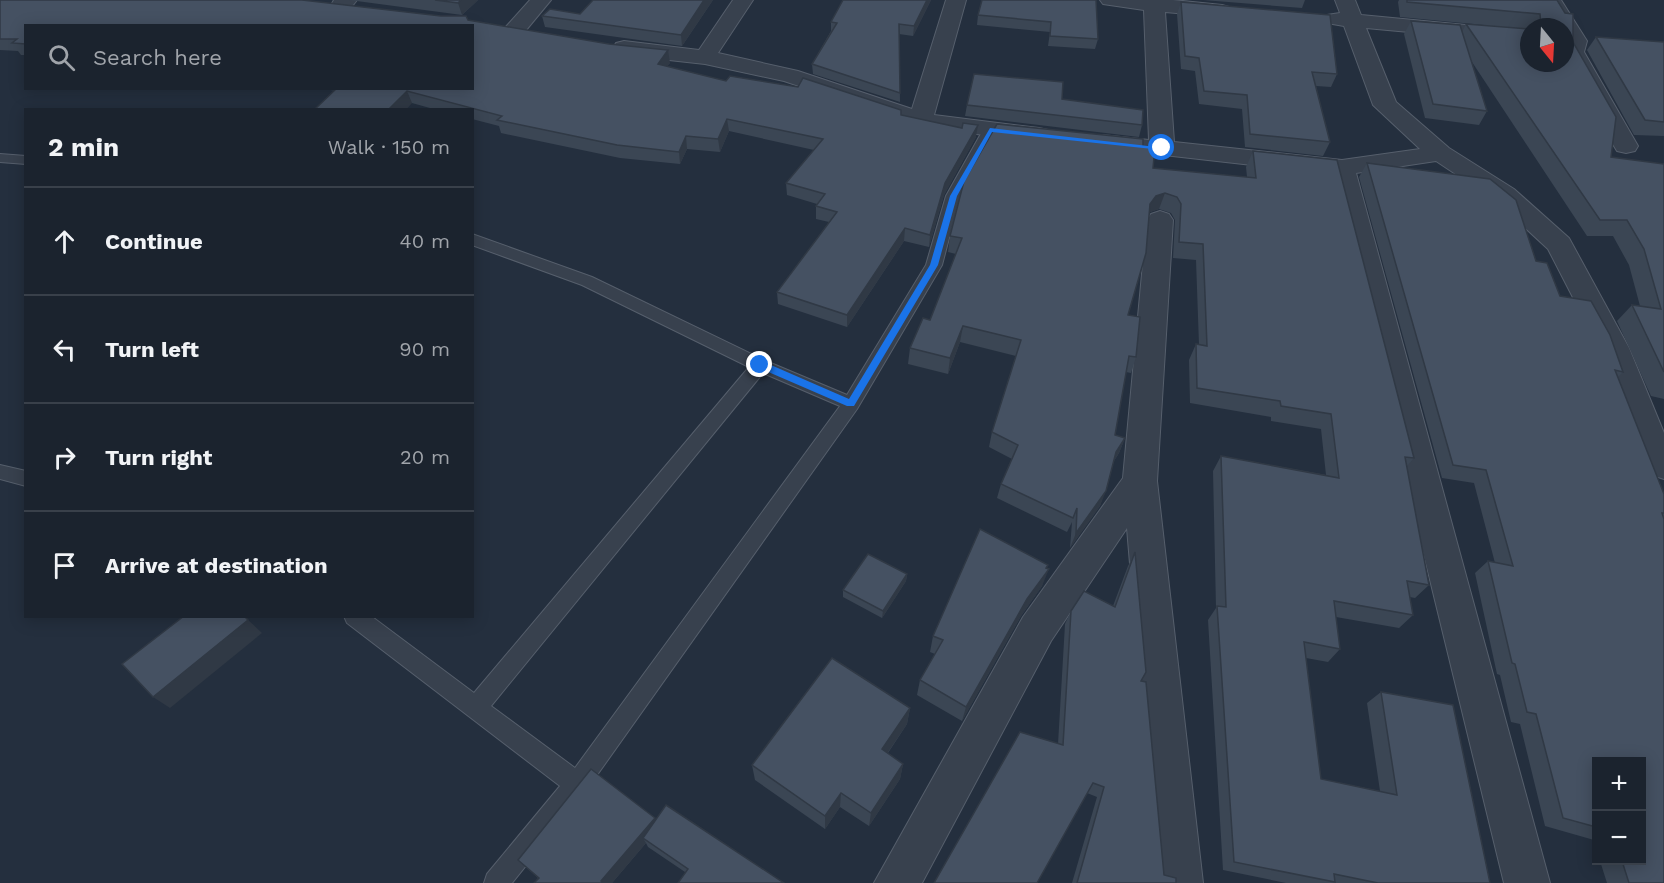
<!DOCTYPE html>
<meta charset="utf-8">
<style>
body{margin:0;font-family:"Work Sans",sans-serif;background:#242b36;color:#f1f3f6}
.controls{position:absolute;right:18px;bottom:18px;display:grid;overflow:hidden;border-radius:0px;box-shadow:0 3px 15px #0003}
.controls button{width:54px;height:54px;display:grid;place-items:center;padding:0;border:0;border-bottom:2px solid #39404a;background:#1b232e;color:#f1f3f6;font:30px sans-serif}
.compass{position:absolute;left:1520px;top:18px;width:54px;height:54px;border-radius:50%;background:#1b232e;box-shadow:0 3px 15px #0003;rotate:162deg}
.stop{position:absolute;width:18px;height:18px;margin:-14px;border:4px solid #1a73e8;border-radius:50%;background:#fff}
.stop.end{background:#1a73e8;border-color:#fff;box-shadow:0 2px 6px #0008}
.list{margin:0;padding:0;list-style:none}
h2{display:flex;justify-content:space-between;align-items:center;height:78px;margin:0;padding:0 24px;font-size:26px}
h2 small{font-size:20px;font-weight:400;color:#a0a4aa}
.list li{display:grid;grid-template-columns:39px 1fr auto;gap:18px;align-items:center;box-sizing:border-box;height:108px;padding:0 24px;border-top:2px solid #39404a}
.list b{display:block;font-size:22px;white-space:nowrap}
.list em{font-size:20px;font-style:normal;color:#a0a4aa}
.icon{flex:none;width:33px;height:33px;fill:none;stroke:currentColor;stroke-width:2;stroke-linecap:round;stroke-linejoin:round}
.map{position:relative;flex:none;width:1664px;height:883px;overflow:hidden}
.search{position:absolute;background:#1b232e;box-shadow:0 3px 15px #0003;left:24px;top:24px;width:450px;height:66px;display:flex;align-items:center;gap:15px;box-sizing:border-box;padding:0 21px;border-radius:0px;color:#a0a4aa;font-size:22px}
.panel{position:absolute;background:#1b232e;box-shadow:0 3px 15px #0003;left:24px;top:108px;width:450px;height:510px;border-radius:0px}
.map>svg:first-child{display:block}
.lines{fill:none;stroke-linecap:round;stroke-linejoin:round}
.service-casing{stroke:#565f6c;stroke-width:2}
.minor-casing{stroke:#565f6c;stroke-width:2}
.service{fill:#38414e;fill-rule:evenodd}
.minor{fill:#38414e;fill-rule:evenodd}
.wall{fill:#3b4654;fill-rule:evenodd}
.shaded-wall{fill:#303945}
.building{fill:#455162;stroke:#303945;stroke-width:1.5}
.route{fill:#1a73e8}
</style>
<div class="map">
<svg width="1664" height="883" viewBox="0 0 1664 883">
<rect width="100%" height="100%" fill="#242f3e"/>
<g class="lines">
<defs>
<g id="service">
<path d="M990,126L997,130L960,196L942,265L857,409L585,792L512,883H484L487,874L560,786L347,623L344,616H371L474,693L749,367L582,285L472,245V234L592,277L766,361L847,395L926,265L946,196L983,130ZM763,373L840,406L575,768L491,706Z"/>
<path d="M0,154L26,156V164L0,162Z"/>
<path d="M0,465L26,471V486L0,479Z"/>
</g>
<g id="minor">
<path d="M334,0H357C351,9 344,12 334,9L331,5Z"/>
<path d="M530,0H551L522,35H506L503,30Z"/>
<path d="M733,0H753L718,53L798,71L912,109L946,0H966L934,115L1039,128L1048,130L1051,135L1048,140L1039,142L921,127L784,81L705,64L624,55L616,53L613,48L616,43L624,41L699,50Z"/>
<path d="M1100,0H1173L1222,5L1229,7L1232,11L1229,15L1222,17L1165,12L1174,142L1342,160L1420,149L1373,105L1344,26L1327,23L1323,19L1327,15L1340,13L1335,0H1355L1361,15L1529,31V43L1366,28L1396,102L1449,148L1514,189L1569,238L1629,348L1664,433V479L1652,475L1623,416L1599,348L1548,249L1496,201L1436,161L1356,173L1550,883H1504L1331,174L1093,147L1090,142L1093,137L1102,135L1149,140L1144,10L1103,4Z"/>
<path d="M1541,0H1561L1587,41L1584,52L1638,146L1635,151L1626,153L1617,151L1614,146L1565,57V27H1557Z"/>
<path d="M1160,211L1169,214L1173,220L1157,481L1203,883H1157L1127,528L1051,641L922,883H874L1023,617L1123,478L1147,220L1151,214Z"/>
</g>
</defs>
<use href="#service" class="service-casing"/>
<use href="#minor" class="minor-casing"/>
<use href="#service" class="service"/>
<use href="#minor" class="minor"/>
</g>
<g class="wall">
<path d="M0,0L468,20L670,63L667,66L726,81L901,115L976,137L944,195L929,247L904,241L847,327L778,304L777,292L829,222L816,219V206L817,204L787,195L786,183L814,150L729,131L720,152L687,149L680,164L620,158L501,133L499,126L472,119V110H437L412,103L318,88H472L26,26V55H21L18,51L0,50Z"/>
<path d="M349,0H478L462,15Z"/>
<path d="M713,0L682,46L545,27L542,16L580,14Z"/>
<path d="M843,0H931L913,36L899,34L900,102L813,74L812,64L831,31V22Z"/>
<path d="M1096,0L1098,39L1095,49L1048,46L1050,32L977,25L978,15Z"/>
<path d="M1203,0H1305L1302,8Z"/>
<path d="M1399,0H1557L1573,42L1611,157L1664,164V399L1651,396L1617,321L1632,305L1640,306L1629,265L1613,236H1587L1470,59L1487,111L1479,125L1425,118L1404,34L1411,21L1462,32L1466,24L1484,25L1400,17L1398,2ZM1529,27H1565L1529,63Z"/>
<path d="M1181,2L1337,74L1331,87L1316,86L1330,142L1323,156L1245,147L1242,109L1199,104L1195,71L1181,69L1177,14Z"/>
<path d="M1596,37L1664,42V136L1634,135L1587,50Z"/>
<path d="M1062,99L1142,125L1139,137L965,116L967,105Z"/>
<path d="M1143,146L1153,168L1247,177L1246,167L1253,151L1414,458L1407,466L1429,585L1415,598L1410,597L1413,615L1399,628L1336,617L1340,649L1328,662L1306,658L1321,779L1380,791L1367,703L1381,692L1490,883H1286L1223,870L1208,620L1216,608L1213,471L1221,456L1326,475L1321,429L1271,421V417L1190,403L1189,360L1196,344L1199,345L1196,260L1173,258L1175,220L1171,213L1159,209L1150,212L1149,213L1128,315L1136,357L1131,373L1126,372L1115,435L1125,438L1119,453L1114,461L1100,506L1070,548L1072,522L1067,532L997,498L1001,484L1012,459L989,447L992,432L1016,356L960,342L948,374L908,364L910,348L930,320L956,254L948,252L950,236Z"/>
<path d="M1367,163L1536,261L1560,296L1623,372L1618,377L1664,494V883H1607L1600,861H1641L1596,762V848L1594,840L1545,826L1520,724L1511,722L1500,675L1497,674L1475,573L1488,561L1495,563L1474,483L1442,478L1359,177Z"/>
<path d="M1135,552L1141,681L1164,875L1176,883H1072L1097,797L1087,793L1058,744L1065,624L1071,611L1113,606L1128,566Z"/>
<path d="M1047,568L1042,586L1021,616L962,721L917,695L920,680L935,654L930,652L933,636Z"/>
<path d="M907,574L906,581L882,618L843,597V590Z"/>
<path d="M910,708L907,724L888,753L903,764L900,779L869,826L840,807L825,829L755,780L752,765Z"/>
<path d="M655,818L656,820L784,883L685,872L648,847L646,843L612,883H534L538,878L518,860Z"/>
</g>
<g class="shaded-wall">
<path d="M461,0H478L462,15L458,3Z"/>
<path d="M704,0H713L682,46L681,35Z"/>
<path d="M927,0H931L913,36L914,26Z"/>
<path d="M668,50L670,63L660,76L658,64Z"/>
<path d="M407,91L412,103L406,110H388Z"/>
<path d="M727,119L729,131L720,152L718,139Z"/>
<path d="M978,125L976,137L944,195L929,247L930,235L945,183Z"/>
<path d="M686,136L687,149L680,164L679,152Z"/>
<path d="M1165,193L1159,209L1150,212L1145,220L1150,204L1156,196Z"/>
<path d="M905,228L904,241L847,327V315Z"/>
<path d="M963,326L960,342L948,374L950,358Z"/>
<path d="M1125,438L1119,453L1110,467L1116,452Z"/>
<path d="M1106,491L1100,506L1070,548L1076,533Z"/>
<path d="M1048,565L1044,575L1049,569L1042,586L1021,616L962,721L966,707L1027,599Z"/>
<path d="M907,574L906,581L882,618L883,611Z"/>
<path d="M244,616L262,633L170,708L153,697Z"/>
<path d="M910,708L907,724L880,764L882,749Z"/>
<path d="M903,764L900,779L869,826L871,813Z"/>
<path d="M841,793L840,807L825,829V816Z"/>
<path d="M655,818L659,827L643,838L646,843L612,883H602L601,881Z"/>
</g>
<g class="building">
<path d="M0,0H302L441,16H466L468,20L609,44L668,50L658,64L726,81L730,76L798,87L803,78L901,110V115L962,128L963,123L978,125L945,183L930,235L905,228L847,315L777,292L837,212L816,206L825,194L786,183L823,139L727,119L718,139L686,136L679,152L617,145L497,120L502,116L407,91L388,110H314L337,88H472V26H26V44L12,43L17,39H0Z"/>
<path d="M435,0H461L458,3Z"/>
<path d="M593,0H704L681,35L542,16L550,9L580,14Z"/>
<path d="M843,0H927L914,26L899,24L900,93L812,64L837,23L831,22Z"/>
<path d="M982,0H1096L1098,39L1050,36L1051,22L978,15Z"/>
<path d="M1407,0H1557L1565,13L1573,14V42L1616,117L1611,157L1664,164V372L1632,305L1661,309L1644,249L1627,220H1600L1466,24L1529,29V63H1565V27H1541L1540,14L1407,2Z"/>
<path d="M1181,2L1330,15L1337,74L1312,72L1330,142L1250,134L1247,95L1204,91L1199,58L1185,56Z"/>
<path d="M1411,21L1460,25L1487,111L1433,104Z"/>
<path d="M1596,37L1664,42V122L1645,120Z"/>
<path d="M974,74L1063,82L1062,99L1143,110L1142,125L967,105Z"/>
<path d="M997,124L1143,139V146L1155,147L1153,168L1256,178L1253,151L1337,160L1414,458L1405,457L1429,585L1407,581L1413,615L1334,601L1340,649L1304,642L1321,779L1397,795L1381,692L1453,705L1490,883H1378L1334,874L1335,882L1234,862L1217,606L1226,607L1221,456L1339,478L1331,414L1281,406L1280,401L1197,388L1196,344L1207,346L1203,244L1179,242L1181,204L1177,197L1165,193L1156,196L1150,204L1146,253L1128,315L1140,317L1136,357L1129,356L1115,435L1125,438L1116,452L1106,491L1076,533L1077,508L1073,518L1001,484L1018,445L992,432L1021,340L963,326L950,358L910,348L923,318L930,320L962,238L950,236L964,181Z"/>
<path d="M1367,163L1490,179L1516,200L1536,261L1547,263L1560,296L1591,301L1610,335L1623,372L1615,370L1664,494V513H1662L1664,519V883H1629L1622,861H1641V762H1596V827L1563,818L1536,714L1527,712L1515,664L1512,663L1488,561L1513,566L1486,470L1453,465Z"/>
<path d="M980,529L1048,565L1046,568L1049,569L1027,599L966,707L920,680L943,640L933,636Z"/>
<path d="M1135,552L1146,672L1141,681L1146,682L1164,875L1176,878V883H1077L1104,787L1093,783L1037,883H934L1020,732L1063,745L1071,611L1084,591L1115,607Z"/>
<path d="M868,554L907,574L883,611L843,590Z"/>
<path d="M184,616H244L248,620L153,697L122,664Z"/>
<path d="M832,658L910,708L882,749L903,764L871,813L841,793L825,816L752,765Z"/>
<path d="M591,769L655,818L601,881L603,883H534L539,878L518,860Z"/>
<path d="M666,805L784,883H678L688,869L643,838Z"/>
</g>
<path class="route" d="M990,128L1166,148L1162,150L992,132L957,196L938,265L854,406H847L757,367V362H764L849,399L930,265L950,196Z"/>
</svg>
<div class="controls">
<button>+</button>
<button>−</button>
</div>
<svg class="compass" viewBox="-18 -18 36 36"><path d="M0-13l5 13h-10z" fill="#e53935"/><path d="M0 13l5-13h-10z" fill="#a0a4aa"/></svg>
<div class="stop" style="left:1162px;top:148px"></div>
<div class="stop end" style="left:760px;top:365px"></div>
<div class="search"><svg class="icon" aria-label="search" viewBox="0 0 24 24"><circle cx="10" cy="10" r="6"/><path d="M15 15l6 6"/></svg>Search here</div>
<section class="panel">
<h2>2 min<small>Walk · 150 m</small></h2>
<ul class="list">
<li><svg class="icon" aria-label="ahead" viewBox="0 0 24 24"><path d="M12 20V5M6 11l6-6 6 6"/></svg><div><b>Continue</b></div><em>40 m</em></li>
<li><svg class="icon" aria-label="left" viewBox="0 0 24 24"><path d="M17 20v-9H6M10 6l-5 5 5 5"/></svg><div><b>Turn left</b></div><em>90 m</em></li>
<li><svg class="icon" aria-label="right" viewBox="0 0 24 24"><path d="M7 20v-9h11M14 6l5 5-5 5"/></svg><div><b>Turn right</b></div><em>20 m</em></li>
<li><svg class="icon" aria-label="arrive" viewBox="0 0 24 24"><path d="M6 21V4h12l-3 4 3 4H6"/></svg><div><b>Arrive at destination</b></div></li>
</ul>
</section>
</div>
